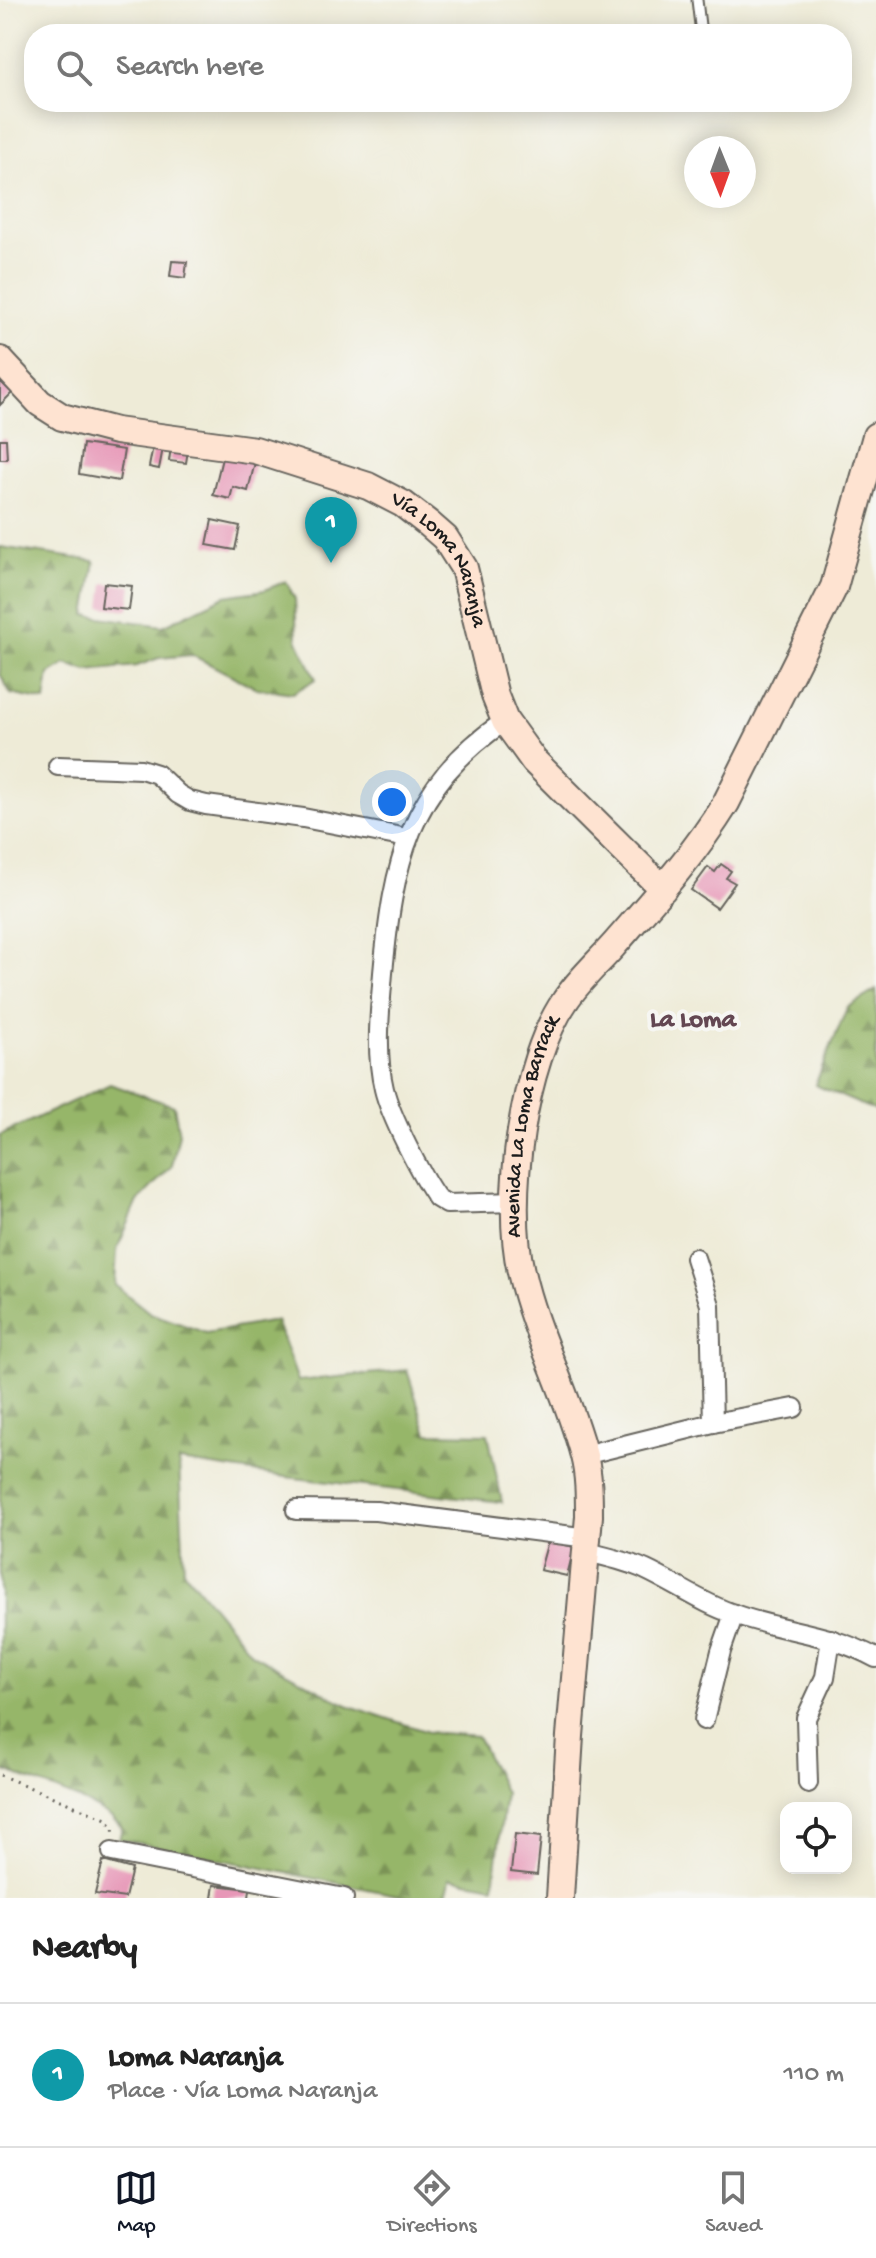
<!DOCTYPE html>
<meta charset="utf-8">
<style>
body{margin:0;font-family:"Gochi Hand",sans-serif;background:#f6f6f6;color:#222}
.controls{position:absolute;right:24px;bottom:24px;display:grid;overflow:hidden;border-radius:16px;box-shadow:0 4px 20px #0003}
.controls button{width:72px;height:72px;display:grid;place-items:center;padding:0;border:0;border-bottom:2px solid #e0e0e0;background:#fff;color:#222;font:40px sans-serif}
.compass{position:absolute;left:684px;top:136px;width:72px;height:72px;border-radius:50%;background:#fff;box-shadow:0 4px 20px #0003;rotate:179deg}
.you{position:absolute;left:392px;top:802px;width:28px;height:28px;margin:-20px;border:6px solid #fff;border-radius:50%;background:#1a73e8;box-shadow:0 0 0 12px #1a73e833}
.badge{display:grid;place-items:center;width:52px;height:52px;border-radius:50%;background:#111827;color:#fff;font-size:26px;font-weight:700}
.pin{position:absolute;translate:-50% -66px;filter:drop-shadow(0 2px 4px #0008)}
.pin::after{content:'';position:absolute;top:42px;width:28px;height:24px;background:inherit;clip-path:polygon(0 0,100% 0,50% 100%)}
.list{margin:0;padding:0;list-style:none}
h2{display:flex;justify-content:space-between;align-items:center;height:104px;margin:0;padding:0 32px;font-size:34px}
h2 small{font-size:26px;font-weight:400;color:#767676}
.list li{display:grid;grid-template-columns:52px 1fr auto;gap:24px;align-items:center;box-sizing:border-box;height:144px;padding:0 32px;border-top:2px solid #e0e0e0}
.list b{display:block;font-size:30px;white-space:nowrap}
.list p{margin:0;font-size:26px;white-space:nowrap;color:#767676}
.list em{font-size:26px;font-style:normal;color:#767676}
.icon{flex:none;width:44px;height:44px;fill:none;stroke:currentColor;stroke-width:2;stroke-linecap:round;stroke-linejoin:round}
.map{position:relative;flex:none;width:876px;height:1898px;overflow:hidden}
.search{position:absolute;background:#fff;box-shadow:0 4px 20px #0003;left:24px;right:24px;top:24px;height:88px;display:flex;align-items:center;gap:20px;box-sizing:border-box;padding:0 28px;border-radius:32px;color:#767676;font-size:30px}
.sheet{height:248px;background:#fff}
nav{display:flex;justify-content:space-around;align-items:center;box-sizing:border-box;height:112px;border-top:2px solid #e0e0e0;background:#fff;font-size:22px;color:#767676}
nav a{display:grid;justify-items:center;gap:4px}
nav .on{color:#111827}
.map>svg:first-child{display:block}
.forest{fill:url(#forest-firs);stroke:#596942;stroke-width:2}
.building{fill:#e797b7}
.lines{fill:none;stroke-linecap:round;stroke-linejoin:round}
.lane-casing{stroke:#66645d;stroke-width:13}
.street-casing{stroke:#66645d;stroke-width:22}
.secondary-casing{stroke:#66645d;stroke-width:30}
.path{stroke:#66645d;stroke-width:3;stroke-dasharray:2 6;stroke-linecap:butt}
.lane{stroke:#fff;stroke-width:9}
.street{stroke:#fff;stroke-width:18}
.secondary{stroke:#fee3d1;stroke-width:26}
.labels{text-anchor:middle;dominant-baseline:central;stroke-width:8;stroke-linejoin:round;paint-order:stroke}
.street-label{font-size:22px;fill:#1c1c1c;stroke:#f6f6f2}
.quarter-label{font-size:26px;font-weight:bold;fill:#634752;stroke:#f6f6f2}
</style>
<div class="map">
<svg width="876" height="1898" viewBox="0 0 876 1898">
<defs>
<pattern id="forest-firs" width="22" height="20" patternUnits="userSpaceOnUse" patternTransform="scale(2)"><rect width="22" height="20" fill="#96b669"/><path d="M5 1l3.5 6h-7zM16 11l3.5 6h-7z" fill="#7a9356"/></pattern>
</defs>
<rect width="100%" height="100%" fill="#f6f6f2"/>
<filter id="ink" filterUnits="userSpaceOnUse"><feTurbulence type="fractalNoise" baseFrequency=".0125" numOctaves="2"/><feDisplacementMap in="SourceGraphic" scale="16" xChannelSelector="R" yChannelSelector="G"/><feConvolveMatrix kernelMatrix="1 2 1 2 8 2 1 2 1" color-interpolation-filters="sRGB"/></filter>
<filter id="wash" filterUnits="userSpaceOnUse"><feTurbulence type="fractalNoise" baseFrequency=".006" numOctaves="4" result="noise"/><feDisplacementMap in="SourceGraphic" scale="32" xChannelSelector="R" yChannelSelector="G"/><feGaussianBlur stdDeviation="1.8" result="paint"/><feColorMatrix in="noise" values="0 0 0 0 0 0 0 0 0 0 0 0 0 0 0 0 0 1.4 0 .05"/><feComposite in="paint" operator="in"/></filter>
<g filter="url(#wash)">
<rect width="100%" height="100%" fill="#eeebd7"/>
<g class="forest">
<path d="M0,547L95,561L86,615L163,626L225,596L265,590L286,581L295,599L297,639L316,679L293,693L256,688L192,655L159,658L137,666L87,671L66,664L49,674L45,701L11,694L0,674Z"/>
<path d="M876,990V1111L815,1085L847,1008Z"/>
<path d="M110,1084L174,1106L179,1134L172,1166L138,1201L117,1249L115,1285L150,1313L206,1333L276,1321L298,1381L407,1370L427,1433L488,1434L502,1502L286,1477L179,1461L184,1571L252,1654L347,1705L428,1732L477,1736L505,1793L494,1886L450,1878L447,1898H412L119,1839L122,1828C106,1804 30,1781 0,1769V1135Z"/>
</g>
<g id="blocks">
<g class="building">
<path d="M172,261L187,262L185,278L170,276Z"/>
<path d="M0,381L12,393L0,405Z"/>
<path d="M0,439H6L7,459H0Z"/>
<path d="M83,444L124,450L119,481L79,474Z"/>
<path d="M153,446L163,448L159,469L149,467Z"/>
<path d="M171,447L188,450L186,463L169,461Z"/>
<path d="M223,454L255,462L248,491L233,487L230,499L213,495Z"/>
<path d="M212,520L240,526L235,550L207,545Z"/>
<path d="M104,583L132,586L129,610L101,607Z"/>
<path d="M721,864L731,871L726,878L735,883L717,908L691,890L708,867L715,872Z"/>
<path d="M548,1541L574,1547L567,1576L540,1570Z"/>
<path d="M515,1834L541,1837L537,1875L511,1872Z"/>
<path d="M103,1861L132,1869L125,1898L95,1894Z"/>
<path d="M214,1885L250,1889L249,1898H212Z"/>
</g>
</g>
</g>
<g filter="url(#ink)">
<use href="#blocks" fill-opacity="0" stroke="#66645d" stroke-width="2"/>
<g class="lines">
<defs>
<path id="lane" d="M697,0L701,34"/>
<g id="street">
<path d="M505,721C408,786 393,865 383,973C380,1010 375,1052 384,1089C390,1115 421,1176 437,1198L447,1204L515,1202"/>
<path d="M58,766L141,769L157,774L178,794L190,801L206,805L303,818L407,838"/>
<path d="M713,1423L794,1408"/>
<path d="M584,1455L713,1423L710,1305L695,1258"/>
<path d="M296,1510L376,1511L588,1538"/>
<path d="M587,1552C607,1557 627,1561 646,1570C676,1584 703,1604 734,1614C784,1632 828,1632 876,1658"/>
<path d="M704,1720L721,1651L734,1614"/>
<path d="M808,1783L806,1718L825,1677L831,1639"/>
<path d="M112,1852L344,1898"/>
</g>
<g id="secondary">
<path id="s1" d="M0,360L40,403L62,417L116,431L255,450L368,486L403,504L429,524L445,538L464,568L495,696L505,721L534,761L663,889"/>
<path id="s2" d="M560,1898L570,1736L589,1516C589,1496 589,1475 584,1456C568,1393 535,1335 521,1272C504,1200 523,1061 565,1001C578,981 597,964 613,946C653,900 694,855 726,803L834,587L876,436"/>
</g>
</defs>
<use href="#lane" class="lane-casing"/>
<use href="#street" class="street-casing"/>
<use href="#secondary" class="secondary-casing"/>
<path class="path" d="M0,1775L106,1819L113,1827L114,1837"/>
<use href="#lane" class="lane"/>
<use href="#street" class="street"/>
<use href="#secondary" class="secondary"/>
</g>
</g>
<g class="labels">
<g class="street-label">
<text stroke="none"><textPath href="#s1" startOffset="508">Vía Loma Naranja</textPath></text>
<text stroke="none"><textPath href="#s2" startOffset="786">Avenida La Loma Barrack</textPath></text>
</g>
<g class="quarter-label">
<text x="693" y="1021">La Loma</text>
</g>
</g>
</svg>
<div class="controls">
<button><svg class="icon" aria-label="locate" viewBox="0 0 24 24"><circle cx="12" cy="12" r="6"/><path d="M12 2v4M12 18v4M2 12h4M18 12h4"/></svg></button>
</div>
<svg class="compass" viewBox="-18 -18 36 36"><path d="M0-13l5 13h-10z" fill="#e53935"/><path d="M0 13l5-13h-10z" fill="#767676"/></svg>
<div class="you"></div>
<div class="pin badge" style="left:331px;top:563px;background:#0f9aa8">1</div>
<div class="search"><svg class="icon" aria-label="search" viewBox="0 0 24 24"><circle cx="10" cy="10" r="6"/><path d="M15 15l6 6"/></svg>Search here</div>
</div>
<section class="sheet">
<h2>Nearby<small></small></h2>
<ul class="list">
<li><span class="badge" style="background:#0f9aa8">1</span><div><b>Loma Naranja</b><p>Place · Vía Loma Naranja</p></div><em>110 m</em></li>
</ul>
</section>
<nav>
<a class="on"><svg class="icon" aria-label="map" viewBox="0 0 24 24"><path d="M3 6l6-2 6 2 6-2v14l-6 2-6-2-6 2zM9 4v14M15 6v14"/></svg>Map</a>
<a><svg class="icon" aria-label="directions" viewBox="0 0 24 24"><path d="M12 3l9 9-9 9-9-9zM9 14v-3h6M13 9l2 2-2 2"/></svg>Directions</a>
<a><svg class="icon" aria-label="saved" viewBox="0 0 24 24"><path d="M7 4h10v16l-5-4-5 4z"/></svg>Saved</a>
</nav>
